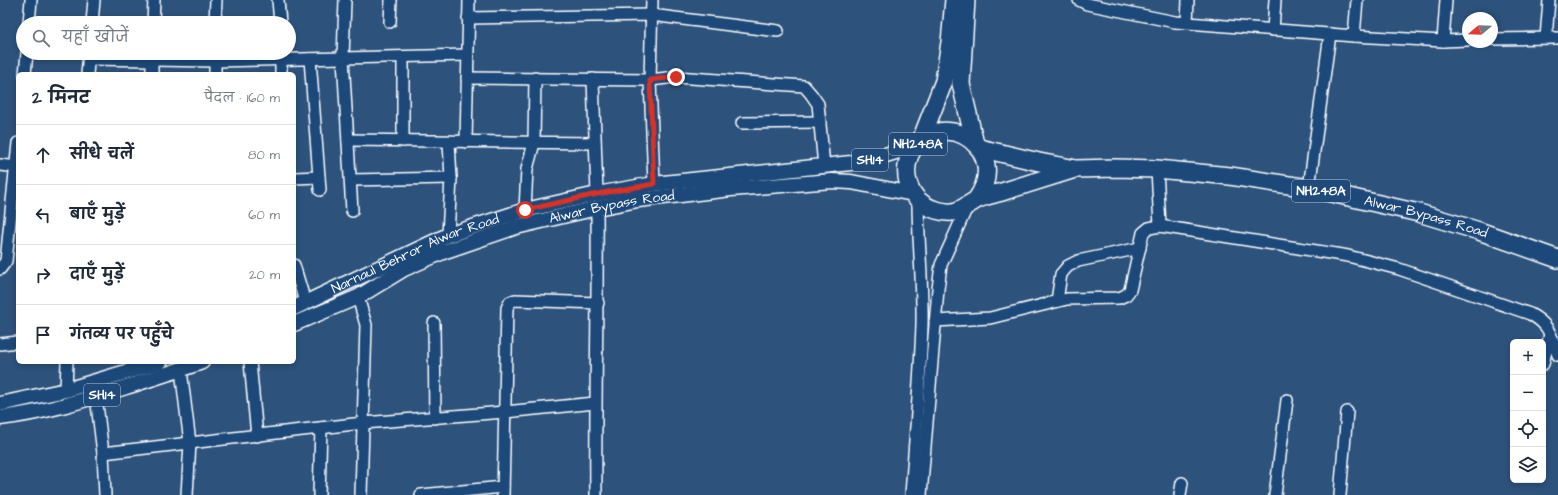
<!DOCTYPE html>
<html lang="hi">
<meta charset="utf-8">
<style>
body{margin:0;font-family:"Architects Daughter","Playpen Sans Deva",sans-serif;background:#f2f2f3;color:#1f2937}
.controls{position:absolute;right:12px;bottom:12px;display:grid;overflow:hidden;border-radius:6px;box-shadow:0 2px 6px #0003}
.controls button{width:36px;height:36px;display:grid;place-items:center;padding:0;border:0;border-bottom:1px solid #e0e1e3;background:#fff;color:#1f2937;font:20px sans-serif}
.compass{position:absolute;left:1462px;top:12px;width:36px;height:36px;border-radius:50%;background:#fff;box-shadow:0 2px 6px #0003;rotate:251deg}
.stop{position:absolute;width:12px;height:12px;margin:-9px;border:3px solid #d93025;border-radius:50%;background:#fff}
.stop.end{background:#d93025;border-color:#fff;box-shadow:0 1px 4px #0008}
.list{margin:0;padding:0;list-style:none}
h2{display:flex;justify-content:space-between;align-items:center;height:52px;margin:0;padding:0 16px;font-size:17px}
h2 small{font-size:13px;font-weight:400;color:#747a83}
.list li{display:grid;grid-template-columns:26px 1fr auto;gap:12px;align-items:center;box-sizing:border-box;height:60px;padding:0 16px;border-top:1px solid #e0e1e3}
.list b{display:block;font-size:15px;white-space:nowrap}
.list em{font-size:13px;font-style:normal;color:#747a83}
.icon{flex:none;width:22px;height:22px;fill:none;stroke:currentColor;stroke-width:2;stroke-linecap:round;stroke-linejoin:round}
.map{position:relative;flex:none;width:1558px;height:495px;overflow:hidden}
.search{position:absolute;background:#fff;box-shadow:0 2px 6px #0003;left:16px;top:16px;width:280px;height:44px;display:flex;align-items:center;gap:10px;box-sizing:border-box;padding:0 14px;border-radius:22px;color:#747a83;font-size:15px}
.panel{position:absolute;background:#fff;box-shadow:0 2px 6px #0003;left:16px;top:72px;width:280px;height:292px;border-radius:6px}
.map>svg:first-child{display:block}
.lines{fill:none;stroke-linecap:round;stroke-linejoin:round}
.minor-casing{stroke:#fff;stroke-width:14}
.major-casing{stroke:#fff;stroke-width:17}
.highway-casing{stroke:#fff;stroke-width:20}
.minor{stroke:#1f4a7a;stroke-width:11}
.major{stroke:#1f4a7a;stroke-width:14}
.highway{stroke:#1f4a7a;stroke-width:17}
.route{stroke:#d93025;stroke-width:5}
.labels{text-anchor:middle;dominant-baseline:central;stroke-width:4;stroke-linejoin:round;paint-order:stroke}
.shield{fill:#1f4a7a;stroke:#bcc9d7;stroke-width:1}
.shield-label{font-size:13px;font-weight:bold;fill:#fff}
.street-label{font-size:14px;fill:#fff;stroke:#1f4a7a}
</style>
<div class="map">
<svg width="1558" height="495" viewBox="0 0 1558 495">
<rect width="100%" height="100%" fill="#2d527c"/>
<filter id="ink" filterUnits="userSpaceOnUse"><feTurbulence type="fractalNoise" baseFrequency=".025" numOctaves="2"/><feDisplacementMap in="SourceGraphic" scale="8" xChannelSelector="R" yChannelSelector="G"/><feConvolveMatrix kernelMatrix="1 2 1 2 8 2 1 2 1" color-interpolation-filters="sRGB"/></filter>
<g filter="url(#ink)">
<g class="lines">
<defs>
<g id="minor">
<path d="M278,0L280,23"/>
<path d="M345,0L343,58L352,211"/>
<path d="M652,0L650,80L654,184"/>
<path d="M1079,0L1087,4L1175,22L1354,36L1443,41L1468,40"/>
<path d="M468,18L651,15L778,31"/>
<path d="M390,22L391,0"/>
<path d="M29,23L31,0"/>
<path d="M92,23L94,0"/>
<path d="M153,23L154,0"/>
<path d="M215,23L216,0"/>
<path d="M1187,23L1188,0"/>
<path d="M1273,30L1275,0"/>
<path d="M1354,36L1357,0"/>
<path d="M1546,38L1549,0"/>
<path d="M1492,39L1558,38"/>
<path d="M1443,41L1446,0"/>
<path d="M215,53V74"/>
<path d="M89,59L215,61L468,55"/>
<path d="M310,59L320,190"/>
<path d="M25,74L27,53"/>
<path d="M87,74L89,53"/>
<path d="M152,74V54"/>
<path d="M281,74V54"/>
<path d="M467,78L650,80L676,77L804,86L811,94L818,104L824,166"/>
<path d="M593,79L597,194"/>
<path d="M742,123L820,122"/>
<path d="M348,140L595,143"/>
<path d="M403,141V57"/>
<path d="M466,142L469,0"/>
<path d="M0,165L18,167"/>
<path d="M1157,169L1160,226L1348,256L1399,269L1530,314C1550,325 1550,334 1558,355"/>
<path d="M294,178L319,177"/>
<path d="M351,180L451,178"/>
<path d="M1309,188L1330,34"/>
<path d="M525,210L527,169L534,143L535,78"/>
<path d="M448,235L451,178L449,142"/>
<path d="M294,265L305,302"/>
<path d="M0,269L6,261L18,143"/>
<path d="M358,297L366,325L361,495"/>
<path d="M1057,301L1061,274L1068,266L1078,261L1140,248"/>
<path d="M935,321L990,318L1067,299L1119,298L1126,295L1130,290L1143,233L1149,228L1160,226"/>
<path d="M434,323L435,418"/>
<path d="M0,344L18,342"/>
<path d="M250,362L257,436"/>
<path d="M1543,364L1550,334"/>
<path d="M181,370L190,443L187,495"/>
<path d="M95,388L103,453L105,495"/>
<path d="M66,390L67,362"/>
<path d="M103,453L363,423L505,412L595,403"/>
<path d="M319,495L321,428"/>
<path d="M421,495L503,487"/>
<path d="M503,495L507,308L510,302L515,300L598,303"/>
<path d="M596,495C595,399 598,303 597,208"/>
<path d="M911,495C915,438 920,382 922,325C923,283 918,242 918,200"/>
<path d="M921,495L938,289L941,265L968,205"/>
<path d="M1180,495L1182,483"/>
<path d="M1275,495L1287,400"/>
<path d="M1340,495L1347,412"/>
</g>
<g id="major">
<path id="s1" d="M294,308L448,235L525,210L597,194L654,184L851,163L866,161L915,146"/>
<path id="s2" d="M294,324L358,297L404,269L443,252L516,227L597,208L638,200L731,189L832,181L851,182L913,194"/>
<path d="M0,404L66,390L160,362"/>
<path d="M0,418C43,413 85,400 126,387C151,379 177,371 202,362"/>
</g>
<g id="highway">
<path d="M966,0L961,84L975,144"/>
<path d="M921,140L944,81L950,42L954,0"/>
<path id="s3" d="M979,148L1039,162L1076,169L1115,168L1157,169L1230,176L1309,188L1419,213L1479,231L1558,259"/>
<path d="M976,200C1012,151 946,105 913,149C907,158 905,171 908,182C912,196 922,206 936,210C943,212 951,213 957,211C964,208 969,204 976,200C984,196 996,194 1005,191C1027,184 1049,177 1072,170"/>
</g>
</defs>
<use href="#minor" class="minor-casing"/>
<use href="#major" class="major-casing"/>
<use href="#highway" class="highway-casing"/>
<use href="#minor" class="minor"/>
<use href="#major" class="major"/>
<use href="#highway" class="highway"/>
</g>
</g>
<g class="lines" filter="url(#ink)">
<path class="route" d="M525,210L597,194L654,184L650,80L676,77"/>
</g>
<g class="labels">
<g class="shield">
<rect x="889" y="133" width="58" height="22" rx="3"/>
<rect x="852" y="149" width="36" height="22" rx="3"/>
<rect x="1292" y="180" width="58" height="22" rx="3"/>
<rect x="84" y="384" width="36" height="22" rx="3"/>
</g>
<g class="shield-label">
<text x="918" y="144">NH248A</text>
<text x="870" y="160">SH14</text>
<text x="1321" y="191">NH248A</text>
<text x="102" y="395">SH14</text>
</g>
<g class="street-label">
<text stroke="none"><textPath href="#s2" startOffset="341">Alwar Bypass Road</textPath></text>
<text stroke="none"><textPath href="#s3" startOffset="454">Alwar Bypass Road</textPath></text>
<text stroke="none"><textPath href="#s1" startOffset="133">Narnaul Behror Alwar Road</textPath></text>
</g>
</g>
</svg>
<div class="controls">
<button>+</button>
<button>−</button>
<button><svg class="icon" aria-label="locate" viewBox="0 0 24 24"><circle cx="12" cy="12" r="6"/><path d="M12 2v4M12 18v4M2 12h4M18 12h4"/></svg></button>
<button><svg class="icon" aria-label="layers" viewBox="0 0 24 24"><path d="M12 4l9 5-9 5-9-5zM3 14l9 5 9-5"/></svg></button>
</div>
<svg class="compass" viewBox="-18 -18 36 36"><path d="M0-13l5 13h-10z" fill="#e53935"/><path d="M0 13l5-13h-10z" fill="#747a83"/></svg>
<div class="stop" style="left:525px;top:210px"></div>
<div class="stop end" style="left:676px;top:77px"></div>
<div class="search"><svg class="icon" aria-label="search" viewBox="0 0 24 24"><circle cx="10" cy="10" r="6"/><path d="M15 15l6 6"/></svg>यहाँ खोजें</div>
<section class="panel">
<h2>2 मिनट<small>पैदल · 160 m</small></h2>
<ul class="list">
<li><svg class="icon" aria-label="ahead" viewBox="0 0 24 24"><path d="M12 20V5M6 11l6-6 6 6"/></svg><div><b>सीधे चलें</b></div><em>80 m</em></li>
<li><svg class="icon" aria-label="left" viewBox="0 0 24 24"><path d="M17 20v-9H6M10 6l-5 5 5 5"/></svg><div><b>बाएँ मुड़ें</b></div><em>60 m</em></li>
<li><svg class="icon" aria-label="right" viewBox="0 0 24 24"><path d="M7 20v-9h11M14 6l5 5-5 5"/></svg><div><b>दाएँ मुड़ें</b></div><em>20 m</em></li>
<li><svg class="icon" aria-label="arrive" viewBox="0 0 24 24"><path d="M6 21V4h12l-3 4 3 4H6"/></svg><div><b>गंतव्य पर पहुँचे</b></div></li>
</ul>
</section>
</div>
